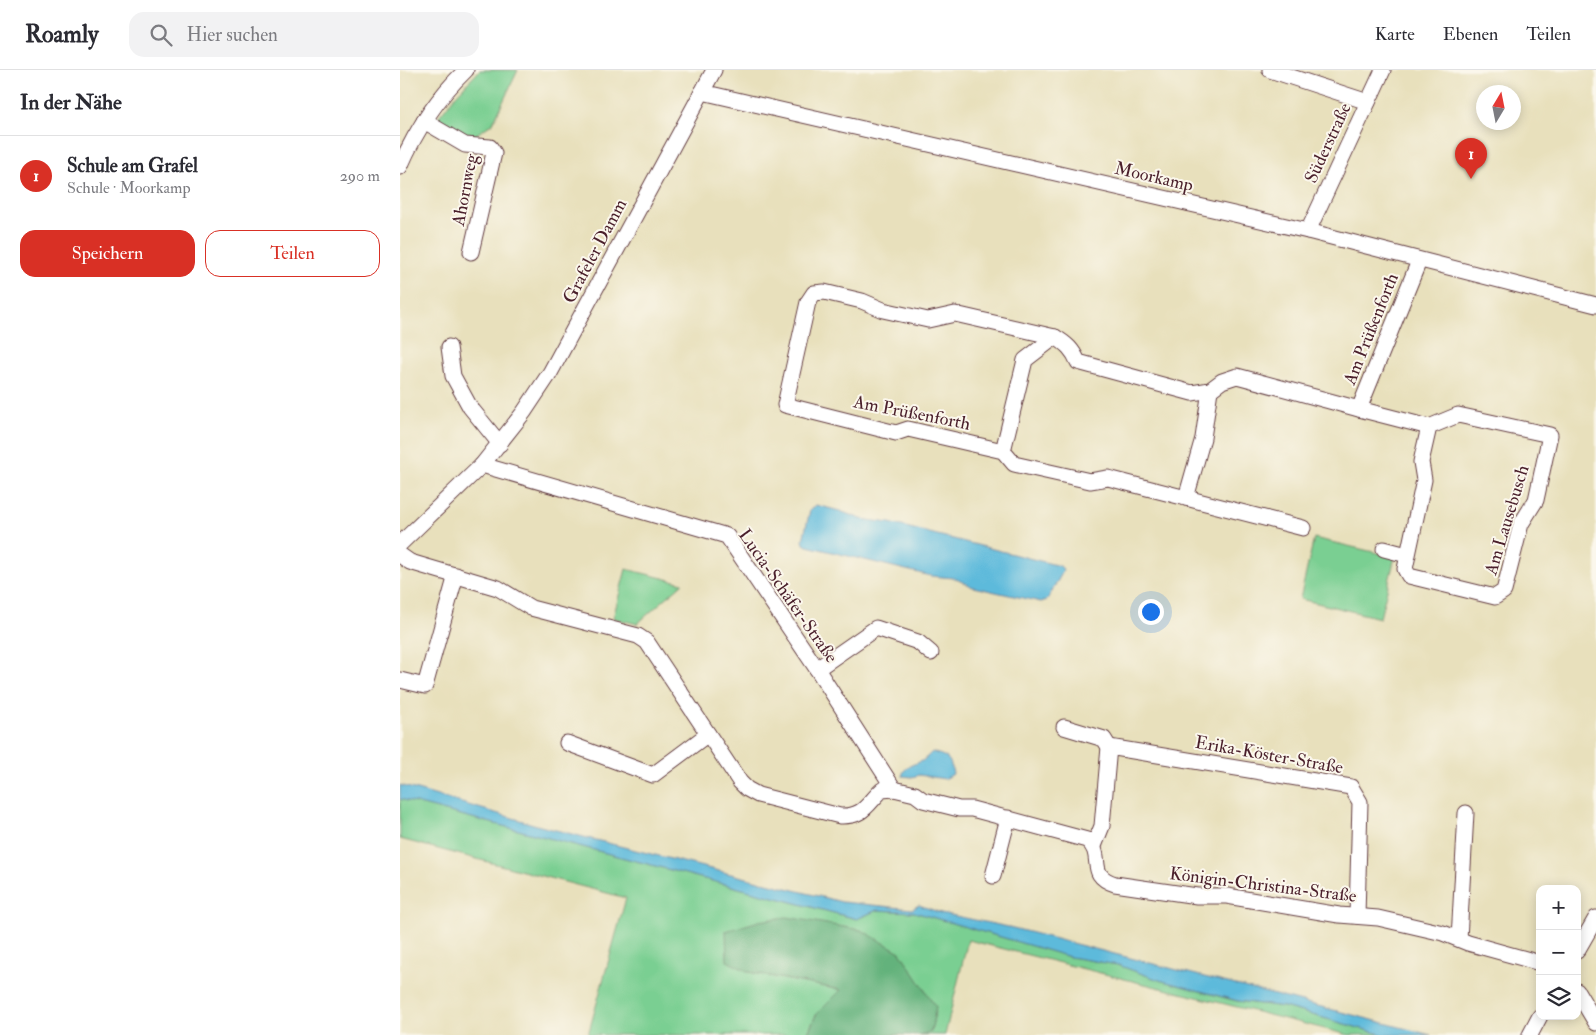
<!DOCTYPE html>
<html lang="de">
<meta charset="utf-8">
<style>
body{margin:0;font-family:"IM FELL Double Pica",serif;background:#f2f2f3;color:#2b2b33}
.controls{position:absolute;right:15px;bottom:15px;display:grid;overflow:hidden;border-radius:10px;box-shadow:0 2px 12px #0003}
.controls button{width:45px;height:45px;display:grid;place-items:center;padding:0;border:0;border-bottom:1px solid #e1e1e2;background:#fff;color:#2b2b33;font:25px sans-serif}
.compass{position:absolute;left:1076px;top:15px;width:45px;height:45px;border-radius:50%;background:#fff;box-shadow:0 2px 12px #0003;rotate:10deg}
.you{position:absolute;left:750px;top:541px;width:18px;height:18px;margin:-12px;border:4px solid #fff;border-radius:50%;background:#1a73e8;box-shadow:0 0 0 8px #1a73e833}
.badge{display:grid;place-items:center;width:32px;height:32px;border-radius:50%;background:#d93025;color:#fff;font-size:16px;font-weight:700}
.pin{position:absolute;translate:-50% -41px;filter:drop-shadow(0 1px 2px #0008)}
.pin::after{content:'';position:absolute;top:26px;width:18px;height:15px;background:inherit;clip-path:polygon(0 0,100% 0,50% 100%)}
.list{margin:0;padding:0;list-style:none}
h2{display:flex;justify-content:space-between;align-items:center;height:65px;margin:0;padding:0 20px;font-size:21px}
h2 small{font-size:16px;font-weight:400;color:#7c7c81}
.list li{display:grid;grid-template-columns:32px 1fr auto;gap:15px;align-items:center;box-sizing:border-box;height:80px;padding:0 20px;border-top:1px solid #e1e1e2}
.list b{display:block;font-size:19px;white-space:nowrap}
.list p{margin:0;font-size:16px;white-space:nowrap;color:#7c7c81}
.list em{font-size:16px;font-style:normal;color:#7c7c81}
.actions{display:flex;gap:10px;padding:15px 20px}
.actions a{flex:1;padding:11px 0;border:1px solid #d93025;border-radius:15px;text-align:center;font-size:18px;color:#d93025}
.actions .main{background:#d93025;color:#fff}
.icon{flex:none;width:28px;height:28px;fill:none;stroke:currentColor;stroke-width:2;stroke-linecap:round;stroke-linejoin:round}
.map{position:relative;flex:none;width:1196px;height:965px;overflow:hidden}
header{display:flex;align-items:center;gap:30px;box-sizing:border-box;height:70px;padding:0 25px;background:#fff;border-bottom:1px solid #e1e1e2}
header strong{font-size:24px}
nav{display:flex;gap:28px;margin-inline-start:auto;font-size:18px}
.search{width:350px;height:45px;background:#f2f2f3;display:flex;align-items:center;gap:12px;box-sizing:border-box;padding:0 18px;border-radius:15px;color:#7c7c81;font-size:19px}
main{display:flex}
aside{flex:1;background:#fff}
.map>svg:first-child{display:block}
.green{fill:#7acf92;stroke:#62775e}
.forest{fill:#63b27c;stroke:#566854}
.water{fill:#5dbadb;stroke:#546c83}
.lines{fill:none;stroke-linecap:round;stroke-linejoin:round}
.minor-casing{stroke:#623c41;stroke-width:17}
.minor{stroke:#fff;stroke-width:15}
.labels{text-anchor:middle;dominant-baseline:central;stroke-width:4;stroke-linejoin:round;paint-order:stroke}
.street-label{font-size:18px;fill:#4a1f2b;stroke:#fbf7ec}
</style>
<header>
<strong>Roamly</strong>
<div class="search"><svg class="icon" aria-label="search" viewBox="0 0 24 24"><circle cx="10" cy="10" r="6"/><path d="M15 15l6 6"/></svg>Hier suchen</div>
<nav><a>Karte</a><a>Ebenen</a><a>Teilen</a></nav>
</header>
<main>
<aside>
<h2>In der Nähe<small></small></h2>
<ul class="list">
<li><span class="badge">1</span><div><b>Schule am Grafel</b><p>Schule · Moorkamp</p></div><em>290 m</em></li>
</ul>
<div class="actions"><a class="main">Speichern</a><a>Teilen</a></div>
</aside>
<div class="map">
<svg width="1196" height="965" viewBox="0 0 1196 965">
<rect width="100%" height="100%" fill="#fbf7ec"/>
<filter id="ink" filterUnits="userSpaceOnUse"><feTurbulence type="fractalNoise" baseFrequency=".02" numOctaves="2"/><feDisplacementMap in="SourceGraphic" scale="10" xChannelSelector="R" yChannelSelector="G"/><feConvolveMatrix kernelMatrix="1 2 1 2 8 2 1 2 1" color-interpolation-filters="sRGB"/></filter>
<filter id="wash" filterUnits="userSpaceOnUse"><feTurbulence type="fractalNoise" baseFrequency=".0096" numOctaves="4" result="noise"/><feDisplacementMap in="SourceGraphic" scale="20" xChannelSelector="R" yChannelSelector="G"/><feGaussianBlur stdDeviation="1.12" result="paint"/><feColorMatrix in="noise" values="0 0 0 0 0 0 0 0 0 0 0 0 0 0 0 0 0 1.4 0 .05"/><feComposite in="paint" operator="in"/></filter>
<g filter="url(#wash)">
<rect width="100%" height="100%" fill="#e8e0bc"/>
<g class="green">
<path d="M80,0H118L93,53L68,70L36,50L56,25Z"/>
<path d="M914,468L995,487L980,548L900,529Z"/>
<path d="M226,499L283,513L237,554L213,548Z"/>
<path d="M0,729L457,849L477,840L514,842L670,887L718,895L759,910L837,931L884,937L984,965H949L568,870L545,965H518L531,962L536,937L349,902L441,920L416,945L407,965H188L226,828L0,769Z"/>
</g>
<path class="forest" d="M387,847L461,860L500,882L536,937L531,962L518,965H407L416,945L441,920L349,902L327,891L326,861L359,851Z"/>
<g class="water">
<path d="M416,435L440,441L461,449L490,453L660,496L663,499L662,503L647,530L641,532L573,517L554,508L531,506L407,476L404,474L403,470L410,440Z"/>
<path d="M532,682C548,687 550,687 553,704L545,709L519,705L512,707L502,706C505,695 513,695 522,691C525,689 529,685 532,682Z"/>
<path d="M0,715L140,756L442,832L512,839L519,835L541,843L613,858L1031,965H984L884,937L838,931L759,910L718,895L670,887L514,842L477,840L457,849L0,729Z"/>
</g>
</g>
<g filter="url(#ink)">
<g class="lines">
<defs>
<g id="minor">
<path d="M870,0L968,32"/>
<path d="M302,22L908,161L1196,235"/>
<path d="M24,51L65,75L90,77L94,83L71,182"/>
<path d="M0,97C15,62 38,27 66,0"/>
<path d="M908,161L983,0"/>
<path d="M49,277L53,306L70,337L100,374"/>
<path d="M959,339L1029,357L1021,392L1024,410L1005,499L1009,506L1095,527L1104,521L1121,454L1136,430L1150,365L1058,345L1029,357"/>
<path d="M603,381L625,290L655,267"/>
<path d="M82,395L327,466L417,599L494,719"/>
<path d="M786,428L803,368L810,320"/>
<path d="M903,458L708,408L690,411L614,394L603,381L508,359L496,363L385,335L408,232L414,223L424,222L462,231L483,240L528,250L555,244L655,267C667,274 673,280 678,292L792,323L810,320L822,311L837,306L959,339L1019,191"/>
<path d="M0,474L82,395L124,342L150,303L314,0"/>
<path d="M984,479L1007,485"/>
<path d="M0,485L10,492L98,518L131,538L238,566L247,572L340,712L347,719L358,725L440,746C464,747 467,734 482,720L494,719L515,724L523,730L559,739H572L687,770C706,786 685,805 715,814L797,826H827L939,845L978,848L1043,863L1068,873L1140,893"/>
<path d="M417,599L476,558L518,572L531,583"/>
<path d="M0,610L25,616L56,505"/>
<path d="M664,657L704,669L709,677"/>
<path d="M167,673L253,705L308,664"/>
<path d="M694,776L702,756L709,677L951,717L960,732L957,846"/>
<path d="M593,806L608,748"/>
<path d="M1059,869L1066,743"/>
<path d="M1177,881L1196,848"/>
<path d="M1177,921L1196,953"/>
<path d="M1130,965L1140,946"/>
</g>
</defs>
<use href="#minor" class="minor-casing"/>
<use href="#minor" class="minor"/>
</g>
</g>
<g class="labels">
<g class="street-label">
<text transform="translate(928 73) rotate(-65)">Süderstraße</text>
<text transform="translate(754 107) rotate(13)">Moorkamp</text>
<text transform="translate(65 120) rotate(-79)">Ahornweg</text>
<text transform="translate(195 181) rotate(-62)">Grafeler Damm</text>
<text transform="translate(971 259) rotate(-68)">Am Prüßenforth</text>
<text transform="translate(512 343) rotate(11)">Am Prüßenforth</text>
<text transform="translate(1107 450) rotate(-73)">Am Lausebusch</text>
<text transform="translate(388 526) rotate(55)">Lucia-Schäfer-Straße</text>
<text transform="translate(869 685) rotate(10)">Erika-Köster-Straße</text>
<text transform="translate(863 815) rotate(7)">Königin-Christina-Straße</text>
</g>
</g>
</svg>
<div class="controls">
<button>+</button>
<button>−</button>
<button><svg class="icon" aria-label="layers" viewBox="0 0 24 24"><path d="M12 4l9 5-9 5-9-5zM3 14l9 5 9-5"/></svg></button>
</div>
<svg class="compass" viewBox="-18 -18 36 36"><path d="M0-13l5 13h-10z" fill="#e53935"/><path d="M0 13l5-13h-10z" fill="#7c7c81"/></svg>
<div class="you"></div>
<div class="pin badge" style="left:1071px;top:109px">1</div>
</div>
</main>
